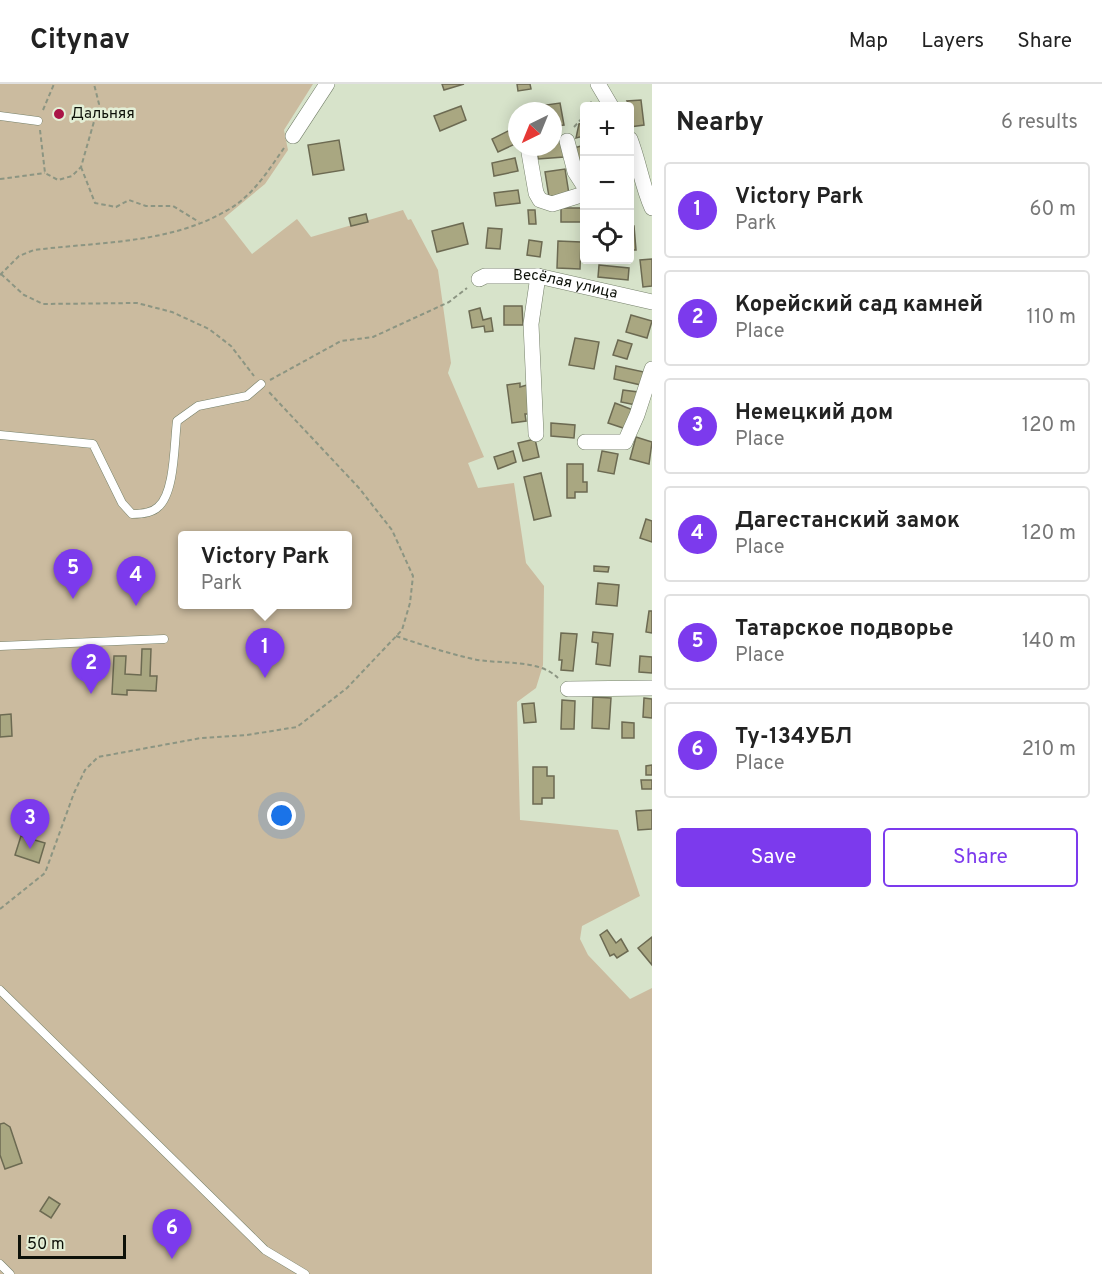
<!DOCTYPE html>
<meta charset="utf-8">
<style>
body{margin:0;font-family:Overpass,sans-serif;background:#f6f6f6;color:#222}
.controls{position:absolute;right:18px;top:18px;display:grid;overflow:hidden;border-radius:6px;box-shadow:0 3px 15px #0003}
.controls button{width:54px;height:54px;display:grid;place-items:center;padding:0;border:0;border-bottom:2px solid #e0e0e0;background:#fff;color:#222;font:30px sans-serif}
.compass{position:absolute;left:508px;top:18px;width:54px;height:54px;border-radius:50%;background:#fff;box-shadow:0 3px 15px #0003;rotate:223deg}
.scale{position:absolute;left:18px;bottom:15px;width:108px;box-sizing:border-box;padding-left:6px;border:3px solid #0d1109;border-top:0;font-size:16px;line-height:21px;white-space:nowrap;color:#0d1109;-webkit-text-stroke:4px #e4f0d7;paint-order:stroke}
.you{position:absolute;left:282px;top:732px;width:21px;height:21px;margin:-15px;border:4px solid #fff;border-radius:50%;background:#1a73e8;box-shadow:0 0 0 9px #1a73e833}
.badge{display:grid;place-items:center;width:39px;height:39px;border-radius:50%;background:#7c3aed;color:#fff;font-size:20px;font-weight:700}
.pin{position:absolute;translate:-50% -50px;filter:drop-shadow(0 2px 3px #0008)}
.pin::after{content:'';position:absolute;top:32px;width:21px;height:18px;background:inherit;clip-path:polygon(0 0,100% 0,50% 100%)}
.popup{position:absolute;left:178px;top:447px;width:174px;height:78px;box-sizing:border-box;display:grid;place-content:center;border-radius:6px;background:#fff;filter:drop-shadow(0 2px 4px #0005);font-size:20px;white-space:nowrap;color:#767676}
.popup b{font-size:22px;color:#222}
.popup::after{content:'';position:absolute;left:50%;top:100%;margin-left:-12px;border:12px solid transparent;border-top-color:#fff}
.list{margin:0;padding:0;list-style:none}
h2{display:flex;justify-content:space-between;align-items:center;height:78px;margin:0;padding:0 24px;font-size:26px}
h2 small{font-size:20px;font-weight:400;color:#767676}
.list li{display:grid;grid-template-columns:39px 1fr auto;gap:18px;align-items:center;box-sizing:border-box;height:96px;margin:0 12px 12px;padding:0 12px;border:2px solid #e0e0e0;border-radius:6px}
.list b{display:block;font-size:22px;white-space:nowrap}
.list p{margin:0;font-size:20px;white-space:nowrap;color:#767676}
.list em{font-size:20px;font-style:normal;color:#767676}
.actions{display:flex;gap:12px;padding:18px 24px}
.actions a{flex:1;padding:14px 0;border:2px solid #7c3aed;border-radius:6px;text-align:center;font-size:21px;color:#7c3aed}
.actions .main{background:#7c3aed;color:#fff}
.icon{flex:none;width:33px;height:33px;fill:none;stroke:currentColor;stroke-width:2;stroke-linecap:round;stroke-linejoin:round}
.map{position:relative;flex:none;width:652px;height:1190px;overflow:hidden}
header{display:flex;align-items:center;gap:36px;box-sizing:border-box;height:84px;padding:0 30px;background:#fff;border-bottom:2px solid #e0e0e0}
header strong{font-size:28px}
nav{display:flex;gap:33px;margin-inline-start:auto;font-size:21px}
main{display:flex}
aside{flex:1;background:#fff}
.map>svg:first-child{display:block}
.green{fill:#cbbb9f;fill-rule:evenodd}
.building{fill:#a9a781;stroke:#6c6a52;stroke-width:1.5}
.lines{fill:none;stroke-linecap:round;stroke-linejoin:round}
.service-casing{stroke:#76816b;stroke-width:9}
.minor-casing{stroke:#76816b;stroke-width:16}
.path{stroke:#8c9582;stroke-width:2;stroke-dasharray:4.5 3;stroke-linecap:butt}
.service{stroke:#fff;stroke-width:8}
.minor{stroke:#fff;stroke-width:15}
.poi-dot{fill:#aa1647;stroke:#e4f0d7;stroke-width:2}
.labels{text-anchor:middle;dominant-baseline:central;stroke-width:5;stroke-linejoin:round;paint-order:stroke}
.poi-label{font-size:15px;fill:#0d1109;stroke:#e4f0d7;text-anchor:start}
.street-label{font-size:15px;fill:#0d1109;stroke:#e4f0d7}
</style>
<header>
<strong>Citynav</strong>
<nav><a>Map</a><a>Layers</a><a>Share</a></nav>
</header>
<main>
<div class="map">
<svg width="652" height="1190" viewBox="0 0 652 1190">
<rect width="100%" height="100%" fill="#d7e3ca"/>
<path class="green" d="M0,0H313L284,46L288,66L265,100L224,134L252,170L297,135L311,153L403,126L408,136L411,135L438,186L451,279L448,289L484,373L468,379L478,404L514,399L526,479L544,502L543,581L536,604L517,618L520,736L618,746L640,812L582,842L580,855L588,871L630,915L652,904V1190H0ZM182,452H348V520H182Z"/>
<g class="building">
<path d="M442,0H464L444,6Z"/>
<path d="M517,0H530L531,5L518,7Z"/>
<path d="M641,16L644,41L630,43V22L627,17Z"/>
<path d="M560,19L564,41L553,42V27H533L532,23Z"/>
<path d="M461,22L466,36L440,47L434,32Z"/>
<path d="M584,39V52L576,54L579,40Z"/>
<path d="M516,43L517,59L498,68L492,55Z"/>
<path d="M339,56L344,86L313,91L308,61Z"/>
<path d="M562,57L564,73L538,75L537,63H553V58Z"/>
<path d="M584,61V84L577,86L571,65Z"/>
<path d="M515,74L518,87L494,92L492,79Z"/>
<path d="M565,85L569,110L549,113L545,88Z"/>
<path d="M518,106L520,119L496,122L494,109Z"/>
<rect x="561" y="124" width="23" height="14"/>
<path d="M528,126H535L536,140H529Z"/>
<path d="M366,130L368,138L351,142L349,134Z"/>
<path d="M463,139L468,160L437,168L432,147Z"/>
<path d="M630,142H634L636,166H630Z"/>
<path d="M488,144L502,145L500,165L486,164Z"/>
<path d="M529,156L542,158L540,173L527,171Z"/>
<path d="M558,157L581,158L580,185L557,184Z"/>
<path d="M652,175V202L643,203L640,176Z"/>
<path d="M599,181L629,184L628,196L598,193Z"/>
<path d="M504,222H522L523,241H504Z"/>
<path d="M480,224L483,236L491,234L493,247L485,248L484,242L472,244L469,227Z"/>
<path d="M631,231L652,237L647,254L626,248Z"/>
<path d="M575,254L599,258L594,285L569,281Z"/>
<path d="M618,256L632,260L627,275L613,271Z"/>
<path d="M616,282L644,288L641,301L614,295Z"/>
<path d="M520,299V303L527,301L531,330H525L526,337L512,339L507,301Z"/>
<path d="M623,306L638,308L636,321L621,318Z"/>
<path d="M615,319L633,326L626,345L608,339Z"/>
<path d="M551,339L575,341L574,354L551,352Z"/>
<path d="M636,353L652,358L649,380L630,375Z"/>
<path d="M535,355L539,373L523,377L518,359Z"/>
<path d="M513,367L516,378L498,385L494,373Z"/>
<path d="M602,367L618,370L614,390L598,387Z"/>
<path d="M567,380H583V398H587V408H575V414H567Z"/>
<path d="M541,389L551,432L534,436L524,393Z"/>
<path d="M646,435L652,437V458L640,454Z"/>
<path d="M594,482L609,483L608,488L594,487Z"/>
<path d="M598,499L619,501L617,522L596,520Z"/>
<path d="M649,527H652V549L646,548Z"/>
<path d="M593,548L613,550L610,582L596,580L598,559L592,558Z"/>
<path d="M561,549L577,550L573,587L561,586L562,576H559Z"/>
<path d="M142,565H151L150,592H157L156,607L127,606V611L112,610L114,572H126L125,590L141,591Z"/>
<path d="M640,572L652,573V589L639,588Z"/>
<path d="M593,613L611,614L609,645L592,644Z"/>
<path d="M644,614L652,615V634L643,633Z"/>
<path d="M562,616L575,617L574,645H561Z"/>
<path d="M534,619L536,638L524,639L522,620Z"/>
<path d="M11,630L12,652L0,653V631Z"/>
<path d="M622,638L634,639V654H622Z"/>
<path d="M652,681V691H646V682Z"/>
<path d="M533,683H547V692H554V714H542V720H533Z"/>
<path d="M641,696H652V705H642Z"/>
<path d="M652,726V745L638,746L636,727Z"/>
<path d="M21,752L45,759L39,779L15,771Z"/>
<path d="M607,846L616,859L621,855L628,867L617,874L614,870L610,872L600,851Z"/>
<path d="M652,853V881L638,864Z"/>
<path d="M4,1039L10,1043L22,1079L5,1085L0,1071V1040Z"/>
<path d="M49,1113L60,1120L51,1134L40,1127Z"/>
</g>
<g class="lines">
<defs>
<g id="service">
<path d="M0,32L38,37"/>
<path d="M0,351L93,360L122,419L132,430C140,430 152,429 158,423C175,409 174,360 177,337L198,322L247,312L261,300"/>
<path d="M0,562L164,555"/>
<path d="M0,906L265,1166L305,1190"/>
<path d="M0,1180L10,1190"/>
</g>
<g id="minor">
<path d="M598,0L611,22"/>
<path d="M293,52L327,0"/>
<path d="M630,55C639,78 642,102 652,124"/>
<path d="M567,57L575,88L584,102"/>
<path d="M528,63L536,109L540,116L552,120L584,110"/>
<path id="s1" d="M479,195L485,192H538L652,218"/>
<path d="M536,350L531,240L538,192"/>
<path d="M585,358H625L637,331L652,285"/>
<path d="M568,605L652,604"/>
</g>
</defs>
<use href="#service" class="service-casing"/>
<use href="#minor" class="minor-casing"/>
<g class="path">
<path d="M591,22V16"/>
<path d="M43,26L54,0"/>
<path d="M574,43L584,32"/>
<path d="M40,46L45,89L58,96L72,92L81,83L99,20L94,0"/>
<path d="M81,83L95,119L116,123L129,116L146,122H173L199,138"/>
<path d="M0,95L45,89"/>
<path d="M1,190L24,211L43,220L137,219L172,228L209,245L231,262L254,292"/>
<path d="M0,191L19,172L34,166C97,158 169,160 226,127C252,113 268,87 284,64"/>
<path d="M270,296L341,257L373,253L449,218L467,204"/>
<path d="M396,552C422,561 447,569 473,575C500,581 538,574 558,594"/>
<path d="M0,825L45,789L74,709L85,686L98,673L201,654L247,651L297,643L347,604L402,546L410,519L413,492L392,446L359,404L268,307"/>
</g>
<use href="#service" class="service"/>
<use href="#minor" class="minor"/>
</g>
<circle class="poi-dot" cx="59" cy="30" r="6"/>
<g class="labels">
<g class="poi-label">
<text x="71" y="30">Дальняя</text>
</g>
<g class="street-label">
<text stroke="none"><textPath href="#s1" startOffset="88">Весёлая улица</textPath></text>
</g>
</g>
</svg>
<div class="controls">
<button>+</button>
<button>−</button>
<button><svg class="icon" aria-label="locate" viewBox="0 0 24 24"><circle cx="12" cy="12" r="6"/><path d="M12 2v4M12 18v4M2 12h4M18 12h4"/></svg></button>
</div>
<svg class="compass" viewBox="-18 -18 36 36"><path d="M0-13l5 13h-10z" fill="#e53935"/><path d="M0 13l5-13h-10z" fill="#767676"/></svg>
<div class="scale">50 m</div>
<div class="you"></div>
<div class="pin badge" style="left:265px;top:594px">1</div>
<div class="popup"><b>Victory Park</b>Park</div>
<div class="pin badge" style="left:91px;top:610px">2</div>
<div class="pin badge" style="left:30px;top:765px">3</div>
<div class="pin badge" style="left:136px;top:522px">4</div>
<div class="pin badge" style="left:73px;top:515px">5</div>
<div class="pin badge" style="left:172px;top:1175px">6</div>
</div>
<aside>
<h2>Nearby<small>6 results</small></h2>
<ul class="list">
<li><span class="badge">1</span><div><b>Victory Park</b><p>Park</p></div><em>60 m</em></li>
<li><span class="badge">2</span><div><b>Корейский сад камней</b><p>Place</p></div><em>110 m</em></li>
<li><span class="badge">3</span><div><b>Немецкий дом</b><p>Place</p></div><em>120 m</em></li>
<li><span class="badge">4</span><div><b>Дагестанский замок</b><p>Place</p></div><em>120 m</em></li>
<li><span class="badge">5</span><div><b>Татарское подворье</b><p>Place</p></div><em>140 m</em></li>
<li><span class="badge">6</span><div><b>Ту-134УБЛ</b><p>Place</p></div><em>210 m</em></li>
</ul>
<div class="actions"><a class="main">Save</a><a>Share</a></div>
</aside>
</main>
